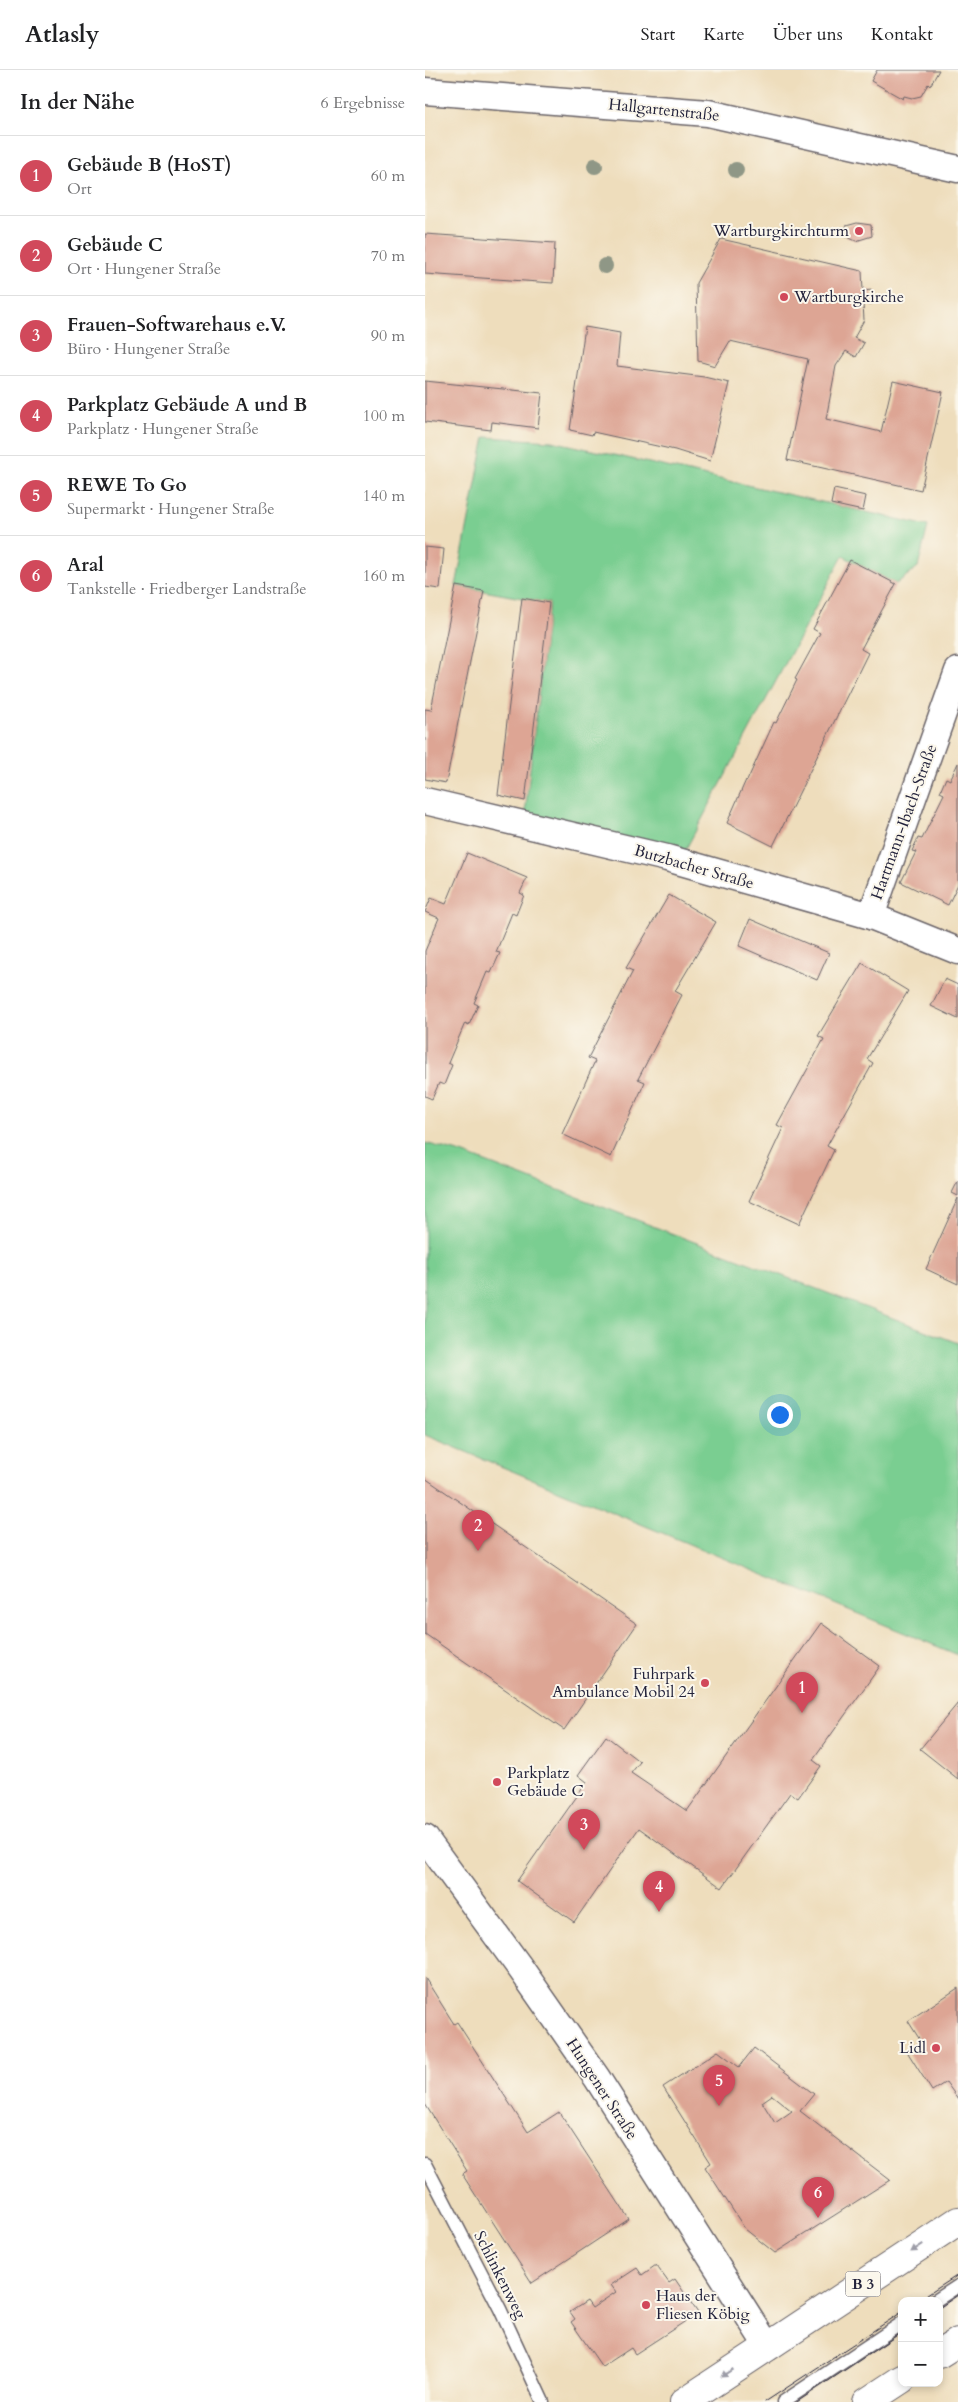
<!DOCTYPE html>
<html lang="de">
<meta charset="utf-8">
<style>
body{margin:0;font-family:Cardo,serif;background:#f6f6f6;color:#202124}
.controls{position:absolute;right:15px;bottom:15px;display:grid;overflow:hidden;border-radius:10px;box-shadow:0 2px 8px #0003}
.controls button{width:45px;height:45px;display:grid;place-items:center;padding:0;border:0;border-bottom:1px solid #e0e0e0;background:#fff;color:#202124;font:25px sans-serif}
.you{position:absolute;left:354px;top:1344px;width:18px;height:18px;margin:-12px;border:4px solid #fff;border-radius:50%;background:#1a73e8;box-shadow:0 0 0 8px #1a73e833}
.badge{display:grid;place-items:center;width:32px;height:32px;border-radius:50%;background:#d1495b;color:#fff;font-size:16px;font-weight:700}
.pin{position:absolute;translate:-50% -41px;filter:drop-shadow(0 1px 2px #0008)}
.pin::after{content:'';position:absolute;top:26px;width:18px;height:15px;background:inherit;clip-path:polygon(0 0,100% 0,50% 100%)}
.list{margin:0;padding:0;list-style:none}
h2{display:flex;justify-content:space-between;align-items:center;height:65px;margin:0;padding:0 20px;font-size:21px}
h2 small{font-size:16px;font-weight:400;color:#757577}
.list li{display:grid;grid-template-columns:32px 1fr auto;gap:15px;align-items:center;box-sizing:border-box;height:80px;padding:0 20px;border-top:1px solid #e0e0e0}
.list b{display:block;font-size:19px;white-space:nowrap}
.list p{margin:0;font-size:16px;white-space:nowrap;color:#757577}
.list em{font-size:16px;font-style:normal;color:#757577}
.map{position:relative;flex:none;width:533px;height:2332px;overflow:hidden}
header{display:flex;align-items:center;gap:30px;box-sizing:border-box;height:70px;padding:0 25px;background:#fff;border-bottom:1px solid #e0e0e0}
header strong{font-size:24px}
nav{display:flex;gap:28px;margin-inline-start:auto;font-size:18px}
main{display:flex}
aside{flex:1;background:#fff}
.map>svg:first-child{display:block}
.green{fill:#7ace91;stroke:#4e7866}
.building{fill:#dda594;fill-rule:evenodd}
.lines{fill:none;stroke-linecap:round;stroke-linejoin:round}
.lane-casing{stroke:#696368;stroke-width:15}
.street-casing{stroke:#696368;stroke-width:29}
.primary-casing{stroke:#696368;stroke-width:30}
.lane{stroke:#fff;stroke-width:12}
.street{stroke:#fff;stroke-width:26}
.primary{stroke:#fff;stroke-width:28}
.tram{stroke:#22223b;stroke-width:1}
.tree{fill:#8f9786}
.oneway{fill:#9c9ca7}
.poi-dot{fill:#d1495b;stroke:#fbf7ec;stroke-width:2}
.labels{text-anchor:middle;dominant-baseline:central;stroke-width:4;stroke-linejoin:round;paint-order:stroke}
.shield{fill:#fbf7ec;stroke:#636270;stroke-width:1}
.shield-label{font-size:15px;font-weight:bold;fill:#22223b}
.street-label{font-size:16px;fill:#22223b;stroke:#fbf7ec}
.poi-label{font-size:16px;fill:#22223b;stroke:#fbf7ec;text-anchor:end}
</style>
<header>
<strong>Atlasly</strong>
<nav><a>Start</a><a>Karte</a><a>Über uns</a><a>Kontakt</a></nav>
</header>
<main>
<aside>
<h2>In der Nähe<small>6 Ergebnisse</small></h2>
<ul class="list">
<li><span class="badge">1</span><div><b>Gebäude B (HoST)</b><p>Ort</p></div><em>60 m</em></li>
<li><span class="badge">2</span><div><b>Gebäude C</b><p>Ort · Hungener Straße</p></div><em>70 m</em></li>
<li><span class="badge">3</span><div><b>Frauen-Softwarehaus e.V.</b><p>Büro · Hungener Straße</p></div><em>90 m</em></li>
<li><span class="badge">4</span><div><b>Parkplatz Gebäude A und B</b><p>Parkplatz · Hungener Straße</p></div><em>100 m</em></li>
<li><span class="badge">5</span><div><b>REWE To Go</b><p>Supermarkt · Hungener Straße</p></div><em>140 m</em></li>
<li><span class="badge">6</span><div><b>Aral</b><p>Tankstelle · Friedberger Landstraße</p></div><em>160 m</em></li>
</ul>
</aside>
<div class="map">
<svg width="533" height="2332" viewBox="0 0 533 2332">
<rect width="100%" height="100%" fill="#fbf7ec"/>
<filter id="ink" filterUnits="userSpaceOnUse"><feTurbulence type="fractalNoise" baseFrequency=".02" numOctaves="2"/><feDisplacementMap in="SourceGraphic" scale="10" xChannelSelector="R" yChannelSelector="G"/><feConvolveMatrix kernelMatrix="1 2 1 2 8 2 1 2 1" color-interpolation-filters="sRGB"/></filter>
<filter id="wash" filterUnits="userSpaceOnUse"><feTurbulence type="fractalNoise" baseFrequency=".0096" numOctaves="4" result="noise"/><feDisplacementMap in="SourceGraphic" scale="20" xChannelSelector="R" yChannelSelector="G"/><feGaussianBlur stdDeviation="1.12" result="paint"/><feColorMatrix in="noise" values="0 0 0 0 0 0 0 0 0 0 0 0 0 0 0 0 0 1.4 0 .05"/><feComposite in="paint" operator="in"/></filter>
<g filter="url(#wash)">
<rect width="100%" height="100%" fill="#eeddbc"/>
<g class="green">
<path d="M60,367L127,371L503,456L493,497L471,514L418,486L254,792L99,753L124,533L31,516Z"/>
<path d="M0,1073L37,1083L533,1273V1585L0,1365Z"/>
</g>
<g id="blocks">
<g class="building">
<path d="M452,0H514L505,16L503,14L496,26L487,28L479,26L478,29L446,11Z"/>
<path d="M432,153L446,155L447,166L431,171L422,167L421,156Z"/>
<path d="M0,164L130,173L128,213L0,204Z"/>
<path d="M296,169L437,201L438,221L447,220V234H438L439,250L429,268L439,273L431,287L421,281L411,296L401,349L456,362L468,311L518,322L496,420L362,390L383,289L305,271L290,296L273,291L271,213Z"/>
<path d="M160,257L195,263L192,296L279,307L304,313L285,391L250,380L168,362L167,365L145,360Z"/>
<path d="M0,311L117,323L113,358L67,352L66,360L0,352Z"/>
<path d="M409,419L441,426L438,441L406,434Z"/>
<path d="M0,477L19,479L15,519L0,517Z"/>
<path d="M425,490L471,514L436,579L443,583L348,776L302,753L321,710L322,711L349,652L351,653L372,610L370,609L395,563L388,559Z"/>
<path d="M31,516L59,521L21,713L0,709V639L6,640Z"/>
<path d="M97,528L124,533L100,731L73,725Z"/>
<path d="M533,693V814L523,835L476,812L491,782L487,781L493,768L497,769L519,724L515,722L521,708L525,710Z"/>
<path d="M42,783L102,808L95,823L99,825L91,845L87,843L71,882L75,883L66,903L62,902L49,933L53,935L44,955L40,953L23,993L27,995L19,1015L14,1013L7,1029L0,1026V881L14,848L0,842L6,828L21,834Z"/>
<path d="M244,825L291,852L250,921L257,925L213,1009L220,1012L186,1087L137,1064L170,991L163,988L208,901L201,898Z"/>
<path d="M325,849L404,883L392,910L314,876Z"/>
<path d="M437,893L483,921L442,989L448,993L402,1076L409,1080L374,1154L324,1131L358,1058L352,1055L399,969L393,966Z"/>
<path d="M520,909L533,915V949L506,936Z"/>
<path d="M533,1111V1126L527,1123Z"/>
<path d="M533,1128V1214L501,1199Z"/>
<path d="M0,1408L212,1554L139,1660L0,1564Z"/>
<path d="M396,1553L455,1596L388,1690L396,1696L373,1728L365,1723L297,1818L214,1758L149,1852L92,1811L162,1712L153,1705L181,1666L215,1692L206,1703L262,1741Z"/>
<path d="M533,1633V1709L495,1679Z"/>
<path d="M0,1908L29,1954L32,1952L103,2062L134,2042L204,2149L107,2213L37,2104L42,2101L0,2034Z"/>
<path d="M533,1918V2029L521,2012L507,2021L483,1983L497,1973L483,1951Z"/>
<path d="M329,1978L389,2024L375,2041L465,2110L350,2183L320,2159L280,2097L286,2093L238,2017L293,1981L314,1997ZM347,2025L367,2041L350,2053L337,2032Z"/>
<path d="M231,2195L244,2213L250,2209L273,2243L210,2284L206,2278L177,2297L146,2252L150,2249L145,2242L162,2231L167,2238L191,2222L186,2215L212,2198L217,2205Z"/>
</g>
</g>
</g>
<g filter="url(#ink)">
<use href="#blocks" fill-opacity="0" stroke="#696368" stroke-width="1"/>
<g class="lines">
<defs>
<g id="lane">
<path d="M0,2094L75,2239L118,2332"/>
<path d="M510,2231L533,2216"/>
<path d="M358,2332L477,2253"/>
</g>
<g id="street">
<path d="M0,21L283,43L533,99"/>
<path d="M0,731L242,788L446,846L533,881"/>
<path d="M446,846L533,601"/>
<path d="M0,1768L96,1899L172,2008L343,2277"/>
</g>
<g id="primary">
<path d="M514,2284L533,2272"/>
<path d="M259,2332L533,2151"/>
<path d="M442,2332L477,2309"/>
</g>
</defs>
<use href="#lane" class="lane-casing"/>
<use href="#street" class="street-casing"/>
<use href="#primary" class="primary-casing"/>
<use href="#lane" class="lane"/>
<use href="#street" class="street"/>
<use href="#primary" class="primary"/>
<g class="tram">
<path d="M493,2231L533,2205"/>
<path d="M514,2238L533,2225"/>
<path d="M340,2332L477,2242"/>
<path d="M372,2332L477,2262"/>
</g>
</g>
<g class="tree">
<circle cx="170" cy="96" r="8"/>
<circle cx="311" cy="100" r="8"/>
<circle cx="180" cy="196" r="8"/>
</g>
<defs><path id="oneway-solid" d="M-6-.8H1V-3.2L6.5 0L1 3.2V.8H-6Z" transform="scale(1.25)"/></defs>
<g class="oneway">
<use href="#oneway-solid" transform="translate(492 2178) rotate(147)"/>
<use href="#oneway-solid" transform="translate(302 2303) rotate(147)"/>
</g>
</g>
<g class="poi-dot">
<circle cx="434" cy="161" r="5"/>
<circle cx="359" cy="227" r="5"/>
<circle cx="280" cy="1613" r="5"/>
<circle cx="72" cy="1712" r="5"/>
<circle cx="511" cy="1978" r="5"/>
<circle cx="221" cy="2235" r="5"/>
</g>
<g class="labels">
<rect class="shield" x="420.5" y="2201.5" width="35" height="25" rx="4"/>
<g class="shield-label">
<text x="438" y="2214">B 3</text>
</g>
<g class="street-label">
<text transform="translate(239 40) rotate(6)">Hallgartenstraße</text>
<text transform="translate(479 752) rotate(-70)">Hartmann-Ibach-Straße</text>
<text transform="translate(269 797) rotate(16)">Butzbacher Straße</text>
<text transform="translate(177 2019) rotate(57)">Hungener Straße</text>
<text transform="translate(75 2205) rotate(63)">Schlinkenweg</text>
</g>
<g class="poi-label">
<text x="424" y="161">Wartburgkirchturm</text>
<text x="369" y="227" text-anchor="start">Wartburgkirche</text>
<text x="270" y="1604">Fuhrpark<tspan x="270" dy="18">Ambulance Mobil 24</tspan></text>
<text x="82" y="1703" text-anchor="start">Parkplatz<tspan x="82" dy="18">Gebäude C</tspan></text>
<text x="501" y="1978">Lidl</text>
<text x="231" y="2226" text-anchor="start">Haus der<tspan x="231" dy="18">Fliesen Köbig</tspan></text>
</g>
</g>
</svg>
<div class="controls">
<button>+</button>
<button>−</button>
</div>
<div class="you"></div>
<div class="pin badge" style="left:377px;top:1643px">1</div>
<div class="pin badge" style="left:53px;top:1481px">2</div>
<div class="pin badge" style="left:159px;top:1780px">3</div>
<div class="pin badge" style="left:234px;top:1842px">4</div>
<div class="pin badge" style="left:294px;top:2036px">5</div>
<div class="pin badge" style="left:393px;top:2148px">6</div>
</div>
</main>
